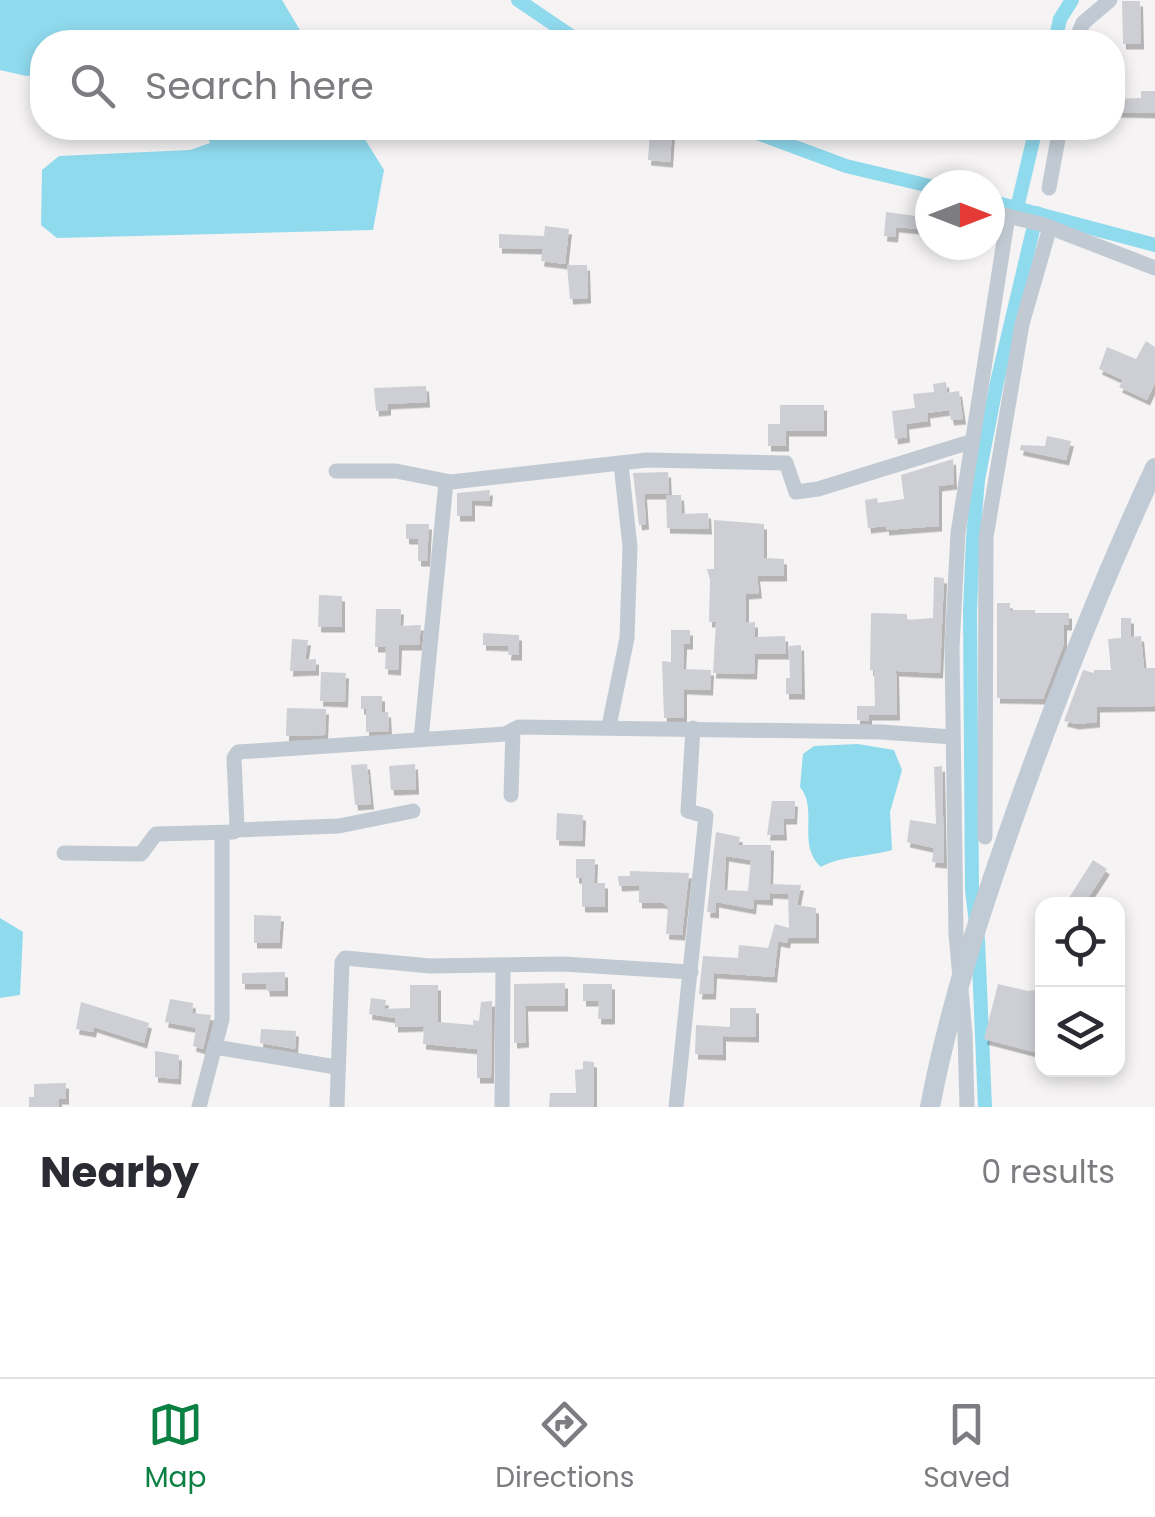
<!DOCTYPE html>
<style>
body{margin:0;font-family:Poppins,sans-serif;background:#f2f2f3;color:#2b2b33}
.controls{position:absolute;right:30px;bottom:30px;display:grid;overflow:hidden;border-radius:20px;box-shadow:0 5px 15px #0003}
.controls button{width:90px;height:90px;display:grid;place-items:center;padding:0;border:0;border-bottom:2px solid #e1e1e2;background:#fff;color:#2b2b33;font:50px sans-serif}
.compass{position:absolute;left:915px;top:170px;width:90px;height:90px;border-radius:50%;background:#fff;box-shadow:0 5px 15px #0003;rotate:90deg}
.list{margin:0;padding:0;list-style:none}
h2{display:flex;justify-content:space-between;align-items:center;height:130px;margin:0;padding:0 40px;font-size:42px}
h2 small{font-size:32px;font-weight:400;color:#7c7c81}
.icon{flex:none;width:55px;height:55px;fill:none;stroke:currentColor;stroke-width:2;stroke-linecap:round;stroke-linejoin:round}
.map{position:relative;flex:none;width:1155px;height:1107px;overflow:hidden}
.search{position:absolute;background:#fff;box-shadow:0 5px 15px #0003;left:30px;right:30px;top:30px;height:110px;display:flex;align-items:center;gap:25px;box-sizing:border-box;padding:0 35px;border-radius:40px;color:#7c7c81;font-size:38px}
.sheet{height:270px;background:#fff}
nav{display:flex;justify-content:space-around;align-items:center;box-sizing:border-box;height:140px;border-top:2px solid #e1e1e2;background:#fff;font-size:28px;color:#7c7c81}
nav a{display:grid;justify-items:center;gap:5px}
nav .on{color:#0b8043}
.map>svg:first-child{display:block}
.water{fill:#90daee}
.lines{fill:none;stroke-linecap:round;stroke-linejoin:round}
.canal{stroke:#90daee;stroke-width:14}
.building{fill:#cdcfd5;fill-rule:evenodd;filter:url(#shadow)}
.street{stroke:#c1cad2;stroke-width:15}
.secondary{stroke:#c1cbd6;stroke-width:20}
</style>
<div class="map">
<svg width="1155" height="1107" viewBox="0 0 1155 1107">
<defs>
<filter id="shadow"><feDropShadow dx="3" dy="5.5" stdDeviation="0" flood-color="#0004"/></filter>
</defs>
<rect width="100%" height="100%" fill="#f5f3f3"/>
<g class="water">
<path d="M0,0H282L307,42H42V74L26,76L0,70Z"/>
<path d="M205,128H358L384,170L373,230L57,238L41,225L42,170L59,156L190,150L210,143Z"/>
<path d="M858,744L894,750L902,770L890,812L892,850C872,856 836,857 821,867C796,844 819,810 800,787L803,754L814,746Z"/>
<path d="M0,918L23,932L20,995L0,998Z"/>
</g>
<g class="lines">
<g class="canal">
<path d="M518,0L580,42"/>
<path d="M1055,42L1060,19L1072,0"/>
<path d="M744,128L846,166L930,186"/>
<path d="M990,201L1155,245"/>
<path d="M1017,208L1036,128"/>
<path d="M985,1107L978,940L972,890L970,611L973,539L978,480L997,382L1037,213"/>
</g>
</g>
<g class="building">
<path d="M1122,1H1140L1141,44H1123Z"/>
<path d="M1141,91H1155V113L1112,112V99L1141,98Z"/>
<path d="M650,130L672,132L670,162L648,160Z"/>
<path d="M886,212L930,218V230L896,227L895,237L884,236Z"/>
<path d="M545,226L569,229L565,264L541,261L543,249L499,248V234L544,236Z"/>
<path d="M567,265H587L588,298L570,299Z"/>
<path d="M1146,341L1155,347V383L1147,400L1119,387L1123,380L1099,369L1107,347L1136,359Z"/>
<path d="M946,382L947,393L959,391L963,419L951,420L949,410L927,413L928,421L906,424L907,437L895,439L892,411L915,408L913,394L934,392L933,384Z"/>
<path d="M426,386L427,402L388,404V410L376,411L374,388Z"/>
<path d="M780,405H824V431H786V446H768V424H780Z"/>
<path d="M1047,436L1071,441L1066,460L1020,450L1021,445L1045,446Z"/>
<path d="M953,459L954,484L939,486V526L886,530V526L868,528L865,500L877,498L878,503L904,499L901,475Z"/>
<path d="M668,472L669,494H644L646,524L639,525L633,473Z"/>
<path d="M490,490L489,501L472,500V516H457V493Z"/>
<path d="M666,495H681L682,514L708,513L709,529L667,528Z"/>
<path d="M714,520L764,524V558L784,559V576H757L759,593L746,594V623L755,622V637L785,636L786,654H755L754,674L713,673L716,622H709L710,580L707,569H714Z"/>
<path d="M406,524H429L427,561H418V539H406Z"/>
<path d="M934,577L944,578L940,673L896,671L897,715H869V721L857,720V706H875L874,671L870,670L871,613L907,614V620L933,618Z"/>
<path d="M319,595L342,596V627H318Z"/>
<path d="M997,603H1010V610H1035V613H1069V625H1064V644L1043,699L997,698Z"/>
<path d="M376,609H401L400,626L421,625L419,645H399L398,670L385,669L386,647H375Z"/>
<path d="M1121,618H1131V637L1141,636L1144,668H1155V706L1097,707V722L1076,724L1064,721L1083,670L1094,673V670H1111L1108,639L1121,638Z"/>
<path d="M671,630H690V644H684L683,669L711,670L710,690L684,689V718H664L662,661L671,662Z"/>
<path d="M483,633L519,635V655H508L509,646L483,645Z"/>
<path d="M292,639L308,640L305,660L316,659V670L290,671Z"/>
<path d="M801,645L802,694H786V678H790L789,646Z"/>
<path d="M321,672L346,673L345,702L320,701Z"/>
<path d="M361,696H382V712H388L389,731L366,732V709H361Z"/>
<path d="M287,708L326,709L325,735L286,736Z"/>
<path d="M367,764L371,804L355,805L351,765Z"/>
<path d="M415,764L416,789L391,790L389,766Z"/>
<path d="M942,766L944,863L932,862L934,848L907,842L910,820L936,824L934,767Z"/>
<path d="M772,801H795L794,819H783L784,835H767Z"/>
<path d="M557,813L583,815L582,841L556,840Z"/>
<path d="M716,832L740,837L738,845H771L770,884L801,885L797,905L816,908V938H788L787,943L778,941L774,977L714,973L713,994H699L703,956L738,958L739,945L768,948L775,924L789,928L788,894L770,893V900L754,899L753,909L716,902V913L707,912ZM726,856L751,860L748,891L724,890Z"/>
<path d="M576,859H595L594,883H605V907H582V878H576Z"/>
<path d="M1093,860L1107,869L1084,904H1065Z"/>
<path d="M630,871L689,873L682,935L666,934L668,907L663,903H639V885L619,886L618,876H630Z"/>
<path d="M254,915L281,916L279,943H254Z"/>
<path d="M285,972V991H267L266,984H242V973Z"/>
<path d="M565,983V1006H525L526,1042L514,1043V984Z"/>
<path d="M583,984H612V1019H598L599,1001H583Z"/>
<path d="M998,984L1028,991L1042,989V1054L984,1039Z"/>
<path d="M410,985H438V1022L473,1025V1020L479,1021L481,1002L492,1001L491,1078H477V1049L423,1044L424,1026L395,1027V1018L369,1014L371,998L386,1000L384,1009L410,1008Z"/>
<path d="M170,999L193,1003L192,1013L211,1015L203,1049L193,1046L196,1028L165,1022Z"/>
<path d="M81,1002L149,1023L144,1043L94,1027L93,1032L76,1029Z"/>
<path d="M730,1008H756V1037L723,1036V1055L695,1054L696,1025L730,1027Z"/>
<path d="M261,1029L296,1031L295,1049L260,1043Z"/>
<path d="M155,1051L179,1055L178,1079L155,1077Z"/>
<path d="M583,1061L594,1062V1107H549L550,1093H576L575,1070L583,1069Z"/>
<path d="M66,1083V1099H59V1107H29V1097H34V1084Z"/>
</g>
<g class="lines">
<g class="street">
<path d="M1075,42L1083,23L1110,0"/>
<path d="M1049,188L1060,128"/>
<path d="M990,212L1041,224L1155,268"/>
<path d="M336,471H396L451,482L647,460L786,463L796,492L818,489L970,442"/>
<path d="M609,726L627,638L630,547L621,464"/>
<path d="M421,739L446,482"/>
<path d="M511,795L513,730"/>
<path d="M236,830L339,826L413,811"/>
<path d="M985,837L986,537L1022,324L1050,227"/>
<path d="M64,853L141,854L156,834L233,832L237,826L234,758L238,752L505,734L519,727L881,732L953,737"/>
<path d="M215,1047L336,1067"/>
<path d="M199,1107L222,1019V833"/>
<path d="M337,1107L342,962L345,958L430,966L563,964L691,972"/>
<path d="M502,1107L503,967"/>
<path d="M676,1107L706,816L688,811L693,728"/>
<path d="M967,1107L965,1034L956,934L952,647L958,533L1008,216"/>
</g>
<path class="secondary" d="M930,1107C949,1007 981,910 1015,814C1057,696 1102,581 1155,468"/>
</g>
</svg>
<div class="controls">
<button><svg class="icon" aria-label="locate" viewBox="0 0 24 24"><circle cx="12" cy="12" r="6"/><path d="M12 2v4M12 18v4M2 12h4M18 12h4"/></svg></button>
<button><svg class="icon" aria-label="layers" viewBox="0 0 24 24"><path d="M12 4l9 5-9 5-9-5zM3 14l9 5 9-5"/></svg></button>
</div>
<svg class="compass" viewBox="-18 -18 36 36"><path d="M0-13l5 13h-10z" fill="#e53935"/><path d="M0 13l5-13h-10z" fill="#7c7c81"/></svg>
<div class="search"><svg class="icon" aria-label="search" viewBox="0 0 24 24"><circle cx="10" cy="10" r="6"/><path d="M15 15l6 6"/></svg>Search here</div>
</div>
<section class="sheet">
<h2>Nearby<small>0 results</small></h2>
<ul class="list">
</ul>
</section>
<nav>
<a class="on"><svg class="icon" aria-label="map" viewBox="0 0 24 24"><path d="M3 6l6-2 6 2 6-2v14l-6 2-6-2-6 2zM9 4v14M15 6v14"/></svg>Map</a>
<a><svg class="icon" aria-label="directions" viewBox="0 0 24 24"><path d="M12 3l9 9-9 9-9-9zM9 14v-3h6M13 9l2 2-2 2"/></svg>Directions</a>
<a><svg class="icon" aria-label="saved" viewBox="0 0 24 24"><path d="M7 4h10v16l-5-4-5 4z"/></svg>Saved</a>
</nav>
